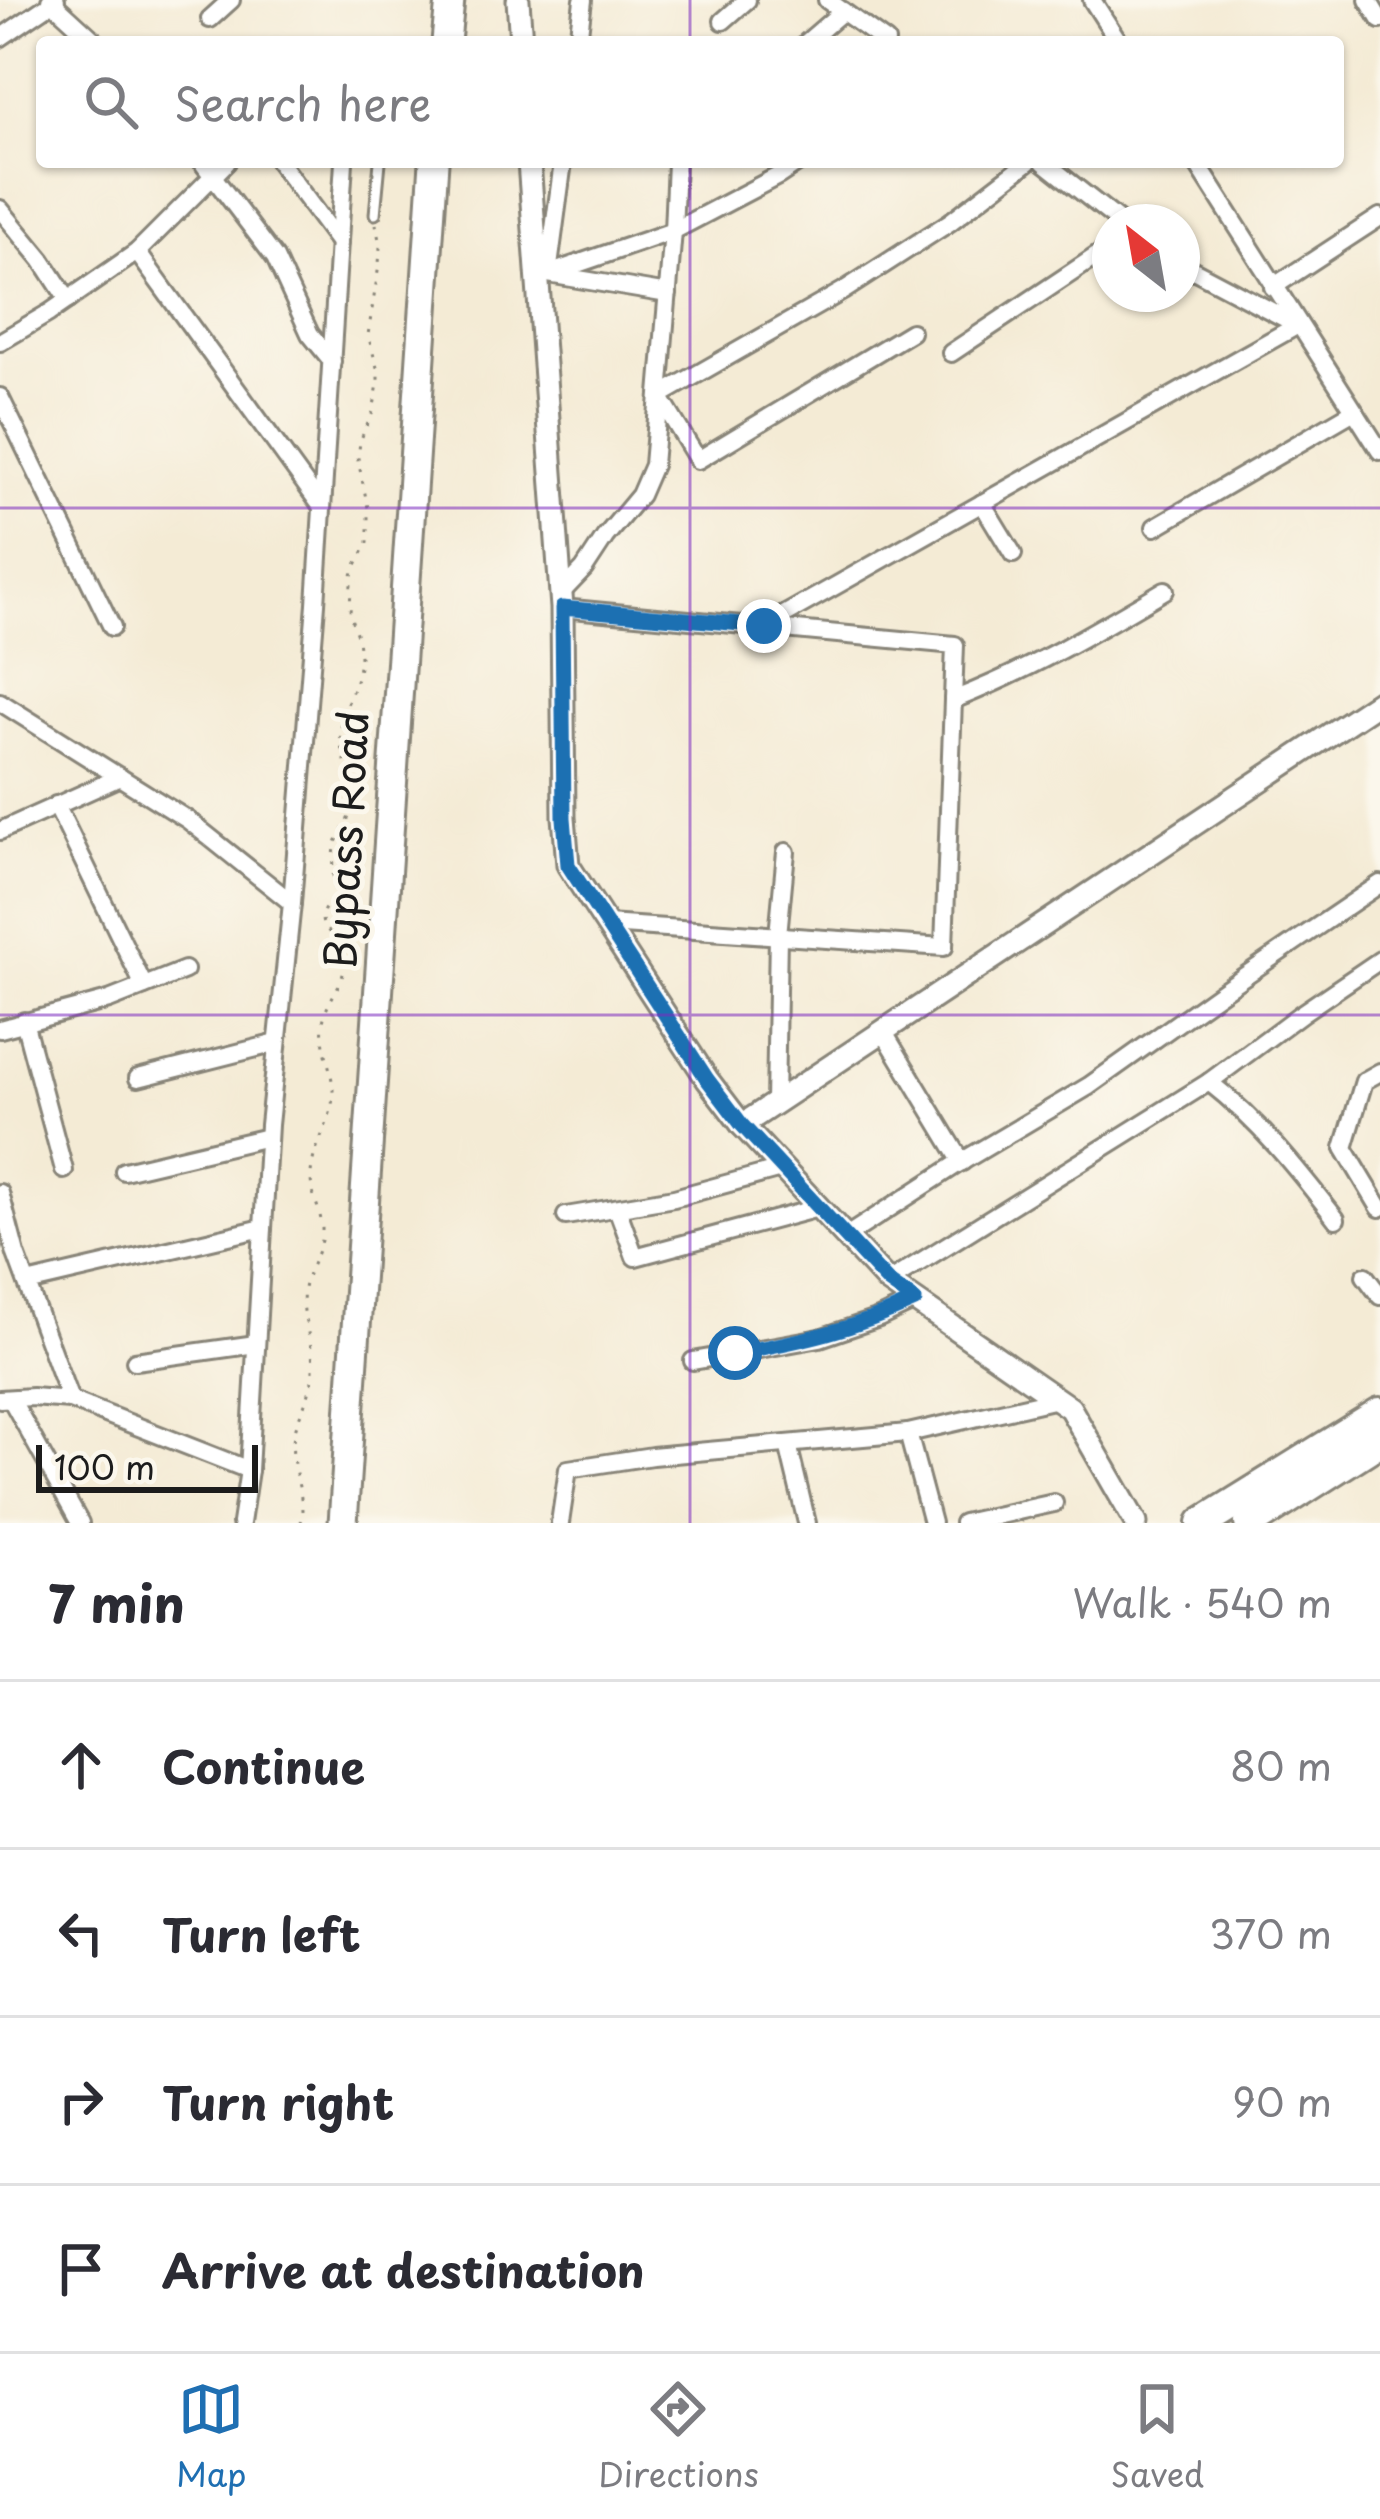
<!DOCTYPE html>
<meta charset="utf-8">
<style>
body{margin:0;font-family:"Playpen Sans",sans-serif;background:#f2f2f3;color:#2b2b33}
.compass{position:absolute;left:1092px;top:204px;width:108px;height:108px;border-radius:50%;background:#fff;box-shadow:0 3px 9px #0004;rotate:329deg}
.scale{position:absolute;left:36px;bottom:30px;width:222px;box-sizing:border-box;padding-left:12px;border:6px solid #1c1c1c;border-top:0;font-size:33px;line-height:42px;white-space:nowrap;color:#1c1c1c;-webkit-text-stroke:9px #fbf7ec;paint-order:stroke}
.stop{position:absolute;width:36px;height:36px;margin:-27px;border:9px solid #1f6fb2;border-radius:50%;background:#fff}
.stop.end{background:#1f6fb2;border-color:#fff;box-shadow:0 3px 12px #0008}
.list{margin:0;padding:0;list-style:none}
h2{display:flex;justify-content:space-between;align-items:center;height:156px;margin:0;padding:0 48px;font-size:51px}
h2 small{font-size:39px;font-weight:400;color:#7c7c81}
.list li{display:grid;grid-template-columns:78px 1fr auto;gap:36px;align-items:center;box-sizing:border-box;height:168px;padding:0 48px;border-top:3px solid #e1e1e2}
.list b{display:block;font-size:45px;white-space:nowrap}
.list em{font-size:39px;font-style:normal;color:#7c7c81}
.icon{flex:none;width:66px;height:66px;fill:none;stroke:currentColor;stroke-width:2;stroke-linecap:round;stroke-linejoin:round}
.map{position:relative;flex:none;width:1380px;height:1523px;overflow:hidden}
.search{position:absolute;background:#fff;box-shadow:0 3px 9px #0004;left:36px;right:36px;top:36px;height:132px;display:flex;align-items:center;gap:30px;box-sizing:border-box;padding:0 42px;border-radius:12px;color:#7c7c81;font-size:45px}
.sheet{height:828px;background:#fff}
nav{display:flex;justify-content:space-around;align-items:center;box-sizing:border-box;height:168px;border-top:3px solid #e1e1e2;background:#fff;font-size:33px;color:#7c7c81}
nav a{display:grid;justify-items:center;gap:6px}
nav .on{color:#1f6fb2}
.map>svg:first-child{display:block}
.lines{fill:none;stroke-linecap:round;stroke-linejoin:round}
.service-casing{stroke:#888478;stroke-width:15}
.minor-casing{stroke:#888478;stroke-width:22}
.tertiary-casing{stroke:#888478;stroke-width:27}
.primary-casing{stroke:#888478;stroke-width:33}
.trunk-casing{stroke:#888478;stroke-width:36}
.path{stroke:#888478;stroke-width:3;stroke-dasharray:3 9;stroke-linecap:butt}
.service{stroke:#fff;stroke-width:9}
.minor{stroke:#fff;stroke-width:16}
.tertiary{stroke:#fff;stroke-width:21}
.primary{stroke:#fff;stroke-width:27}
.trunk{stroke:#fff;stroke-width:30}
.route{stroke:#1f6fb2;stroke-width:15}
.grid{fill:none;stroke:#7b2cbf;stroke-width:3;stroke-opacity:0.55}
.labels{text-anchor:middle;stroke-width:10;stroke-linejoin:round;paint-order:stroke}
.street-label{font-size:42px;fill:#1c1c1c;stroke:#fbf7ec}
</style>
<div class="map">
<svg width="1380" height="1523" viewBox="0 0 1380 1523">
<rect width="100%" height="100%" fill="#fbf7ec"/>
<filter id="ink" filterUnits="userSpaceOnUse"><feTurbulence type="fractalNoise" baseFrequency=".00833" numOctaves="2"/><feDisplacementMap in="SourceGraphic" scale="24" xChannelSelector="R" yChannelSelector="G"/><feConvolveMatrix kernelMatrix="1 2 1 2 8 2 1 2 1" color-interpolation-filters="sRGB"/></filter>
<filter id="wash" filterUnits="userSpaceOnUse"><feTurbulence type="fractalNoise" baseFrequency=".004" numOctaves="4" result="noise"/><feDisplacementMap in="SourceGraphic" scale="48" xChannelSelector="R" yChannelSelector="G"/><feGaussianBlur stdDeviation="2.7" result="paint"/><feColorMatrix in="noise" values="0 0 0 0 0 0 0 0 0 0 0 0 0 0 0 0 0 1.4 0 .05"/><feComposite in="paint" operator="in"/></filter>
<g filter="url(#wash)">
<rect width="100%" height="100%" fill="#f4ebd5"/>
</g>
<g filter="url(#ink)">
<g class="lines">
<g class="service-casing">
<polyline id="service" points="375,214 380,162"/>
</g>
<g class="minor-casing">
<g id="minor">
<polyline points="50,0 96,42"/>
<polyline points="827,0 886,42"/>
<polyline points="1092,0 1119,42"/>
<polyline points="1368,0 1380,20"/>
<polyline points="210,19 231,0"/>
<polyline points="723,21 747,0"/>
<polyline points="0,38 56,0"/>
<polyline points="578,42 583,0"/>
<polyline points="807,42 843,11"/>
<polyline points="202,162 275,258 310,334 332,361"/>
<polyline points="279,162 339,243"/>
<polyline points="563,162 548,274 668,294"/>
<polyline points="1044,162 1120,222"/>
<polyline points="1196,162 1380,451"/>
<polyline points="0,209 42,260 68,300"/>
<polyline points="137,252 322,507"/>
<polyline points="1182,264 1292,322"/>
<polyline points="537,273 548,274 673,231 778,176 799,162"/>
<polyline points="1273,287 1380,217"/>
<polyline points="911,332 698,460 659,396 843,291 950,222 1028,162"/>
<polyline points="0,342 49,313 137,252 227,162"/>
<polyline points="951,353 1110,247"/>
<polyline points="0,397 112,627"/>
<polyline points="982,503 1013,554"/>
<polyline points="1155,527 1354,411"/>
<polyline points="561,593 584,569 605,537 640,495 653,465 673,231 676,162"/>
<polyline points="562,608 955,645 944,947 607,924"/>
<polyline points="766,625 1298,325"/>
<path d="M 953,700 C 1028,671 1096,631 1165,590"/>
<polyline points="0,702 188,820 292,903"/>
<polyline points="56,805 144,986"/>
<polyline points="0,831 120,777"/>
<polyline points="24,1021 64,1170"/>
<polyline points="0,1029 109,1000 185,970"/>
<polyline points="883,1031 962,1162"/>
<polyline points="1380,1072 1364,1081 1344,1148 1380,1208"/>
<polyline points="138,1078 277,1043"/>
<path d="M 1209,1082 C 1259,1121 1298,1170 1336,1219"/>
<polyline points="775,1103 778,935 786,852"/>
<polyline points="124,1171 268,1137"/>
<polyline points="0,1193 16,1254 70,1400"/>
<polyline points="617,1208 635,1257 818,1208"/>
<polyline points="566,1216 674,1198 781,1169"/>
<polyline points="845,1237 956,1165 1089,1086 1224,990 1380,884"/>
<polyline points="1365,1276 1380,1296"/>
<polyline points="888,1282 1209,1082 1302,1013 1380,960"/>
<polyline points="27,1283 263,1228"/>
<polyline points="135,1361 256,1344"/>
<polyline points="693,1361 820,1338 879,1318 915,1301"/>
<polyline points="0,1399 32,1397 70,1400 249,1470"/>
<polyline points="11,1399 80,1523"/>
<polyline points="908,1433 932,1523"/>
<polyline points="788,1444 807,1523"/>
<polyline points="241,1523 249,1470 269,1125 292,903 316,604 344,162"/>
<polyline points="560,1523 568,1469 652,1456 908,1433 1057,1399"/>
<polyline points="963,1523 1054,1503"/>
</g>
</g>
<g class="tertiary-casing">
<g id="tertiary">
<polyline points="518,0 521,42"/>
<polyline points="529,162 562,608 564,817 568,865 707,1079 742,1125 888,1282 1070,1408 1136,1523"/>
<polyline points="742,1125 1380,701"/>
</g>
</g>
<g class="primary-casing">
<g id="primary">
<polyline points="446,42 450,0"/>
<polyline points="343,1523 434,162"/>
</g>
</g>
<g class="trunk-casing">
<g id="trunk">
<polyline points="1203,1523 1380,1413"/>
<polyline points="1250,1523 1380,1440"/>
</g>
</g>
<g class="path">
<polyline points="336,901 333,874 335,844 349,817 353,798 351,781 340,743 342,718 358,675 360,656 358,639 350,615 351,583 353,570 368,543 368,508 358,460 360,441 373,412 378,384 378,371 368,335 379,265 380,246 376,224"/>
<circle cx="339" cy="918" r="17"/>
<path d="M 301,1523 C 306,1493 290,1469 293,1441 C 296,1416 312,1397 313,1371 C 314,1343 300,1317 304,1289 C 307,1267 323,1251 322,1228 C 321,1209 310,1194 311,1175 C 312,1146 332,1124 333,1095 C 334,1071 320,1048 323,1023 C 325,1006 335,995 341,980 C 347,965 344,951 342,935"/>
</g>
<use href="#service" class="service"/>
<use href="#minor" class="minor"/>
<use href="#tertiary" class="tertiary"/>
<use href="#primary" class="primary"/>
<use href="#trunk" class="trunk"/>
</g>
</g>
<g class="lines" filter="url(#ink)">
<path class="route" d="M 735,1353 C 802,1341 852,1330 915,1301 L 888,1282 L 742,1125 L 707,1079 L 568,865 L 564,818 L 562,608 L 764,626"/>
</g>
<path class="grid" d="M 690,0 L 690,42M 690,162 L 690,1523M 0,508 L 1380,508M 0,1015 L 1380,1015"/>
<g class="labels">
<g class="street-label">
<text transform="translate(347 840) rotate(-87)" y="15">Bypass Road</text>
</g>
</g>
</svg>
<svg class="compass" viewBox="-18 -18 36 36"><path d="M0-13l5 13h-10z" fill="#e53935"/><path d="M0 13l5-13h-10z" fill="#7c7c81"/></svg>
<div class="scale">100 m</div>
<div class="stop" style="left:735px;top:1353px"></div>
<div class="stop end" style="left:764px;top:626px"></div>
<div class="search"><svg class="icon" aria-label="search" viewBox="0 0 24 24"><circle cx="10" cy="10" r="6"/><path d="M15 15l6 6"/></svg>Search here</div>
</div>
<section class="sheet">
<h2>7 min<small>Walk · 540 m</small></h2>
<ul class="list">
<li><svg class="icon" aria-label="ahead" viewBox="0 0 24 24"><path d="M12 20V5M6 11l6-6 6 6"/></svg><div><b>Continue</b></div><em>80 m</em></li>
<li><svg class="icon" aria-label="left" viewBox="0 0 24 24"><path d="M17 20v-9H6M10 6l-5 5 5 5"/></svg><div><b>Turn left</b></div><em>370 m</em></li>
<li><svg class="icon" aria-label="right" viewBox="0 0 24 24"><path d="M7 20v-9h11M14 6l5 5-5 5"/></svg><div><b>Turn right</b></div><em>90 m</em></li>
<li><svg class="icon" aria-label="arrive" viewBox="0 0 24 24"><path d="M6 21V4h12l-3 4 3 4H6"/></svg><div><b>Arrive at destination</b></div></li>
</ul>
</section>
<nav>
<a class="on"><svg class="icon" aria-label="map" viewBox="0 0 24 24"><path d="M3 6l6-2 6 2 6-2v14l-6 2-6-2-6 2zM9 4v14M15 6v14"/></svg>Map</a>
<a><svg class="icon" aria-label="directions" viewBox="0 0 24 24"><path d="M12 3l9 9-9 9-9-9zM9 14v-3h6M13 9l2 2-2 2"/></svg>Directions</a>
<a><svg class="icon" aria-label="saved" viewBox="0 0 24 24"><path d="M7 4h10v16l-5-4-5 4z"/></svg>Saved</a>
</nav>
